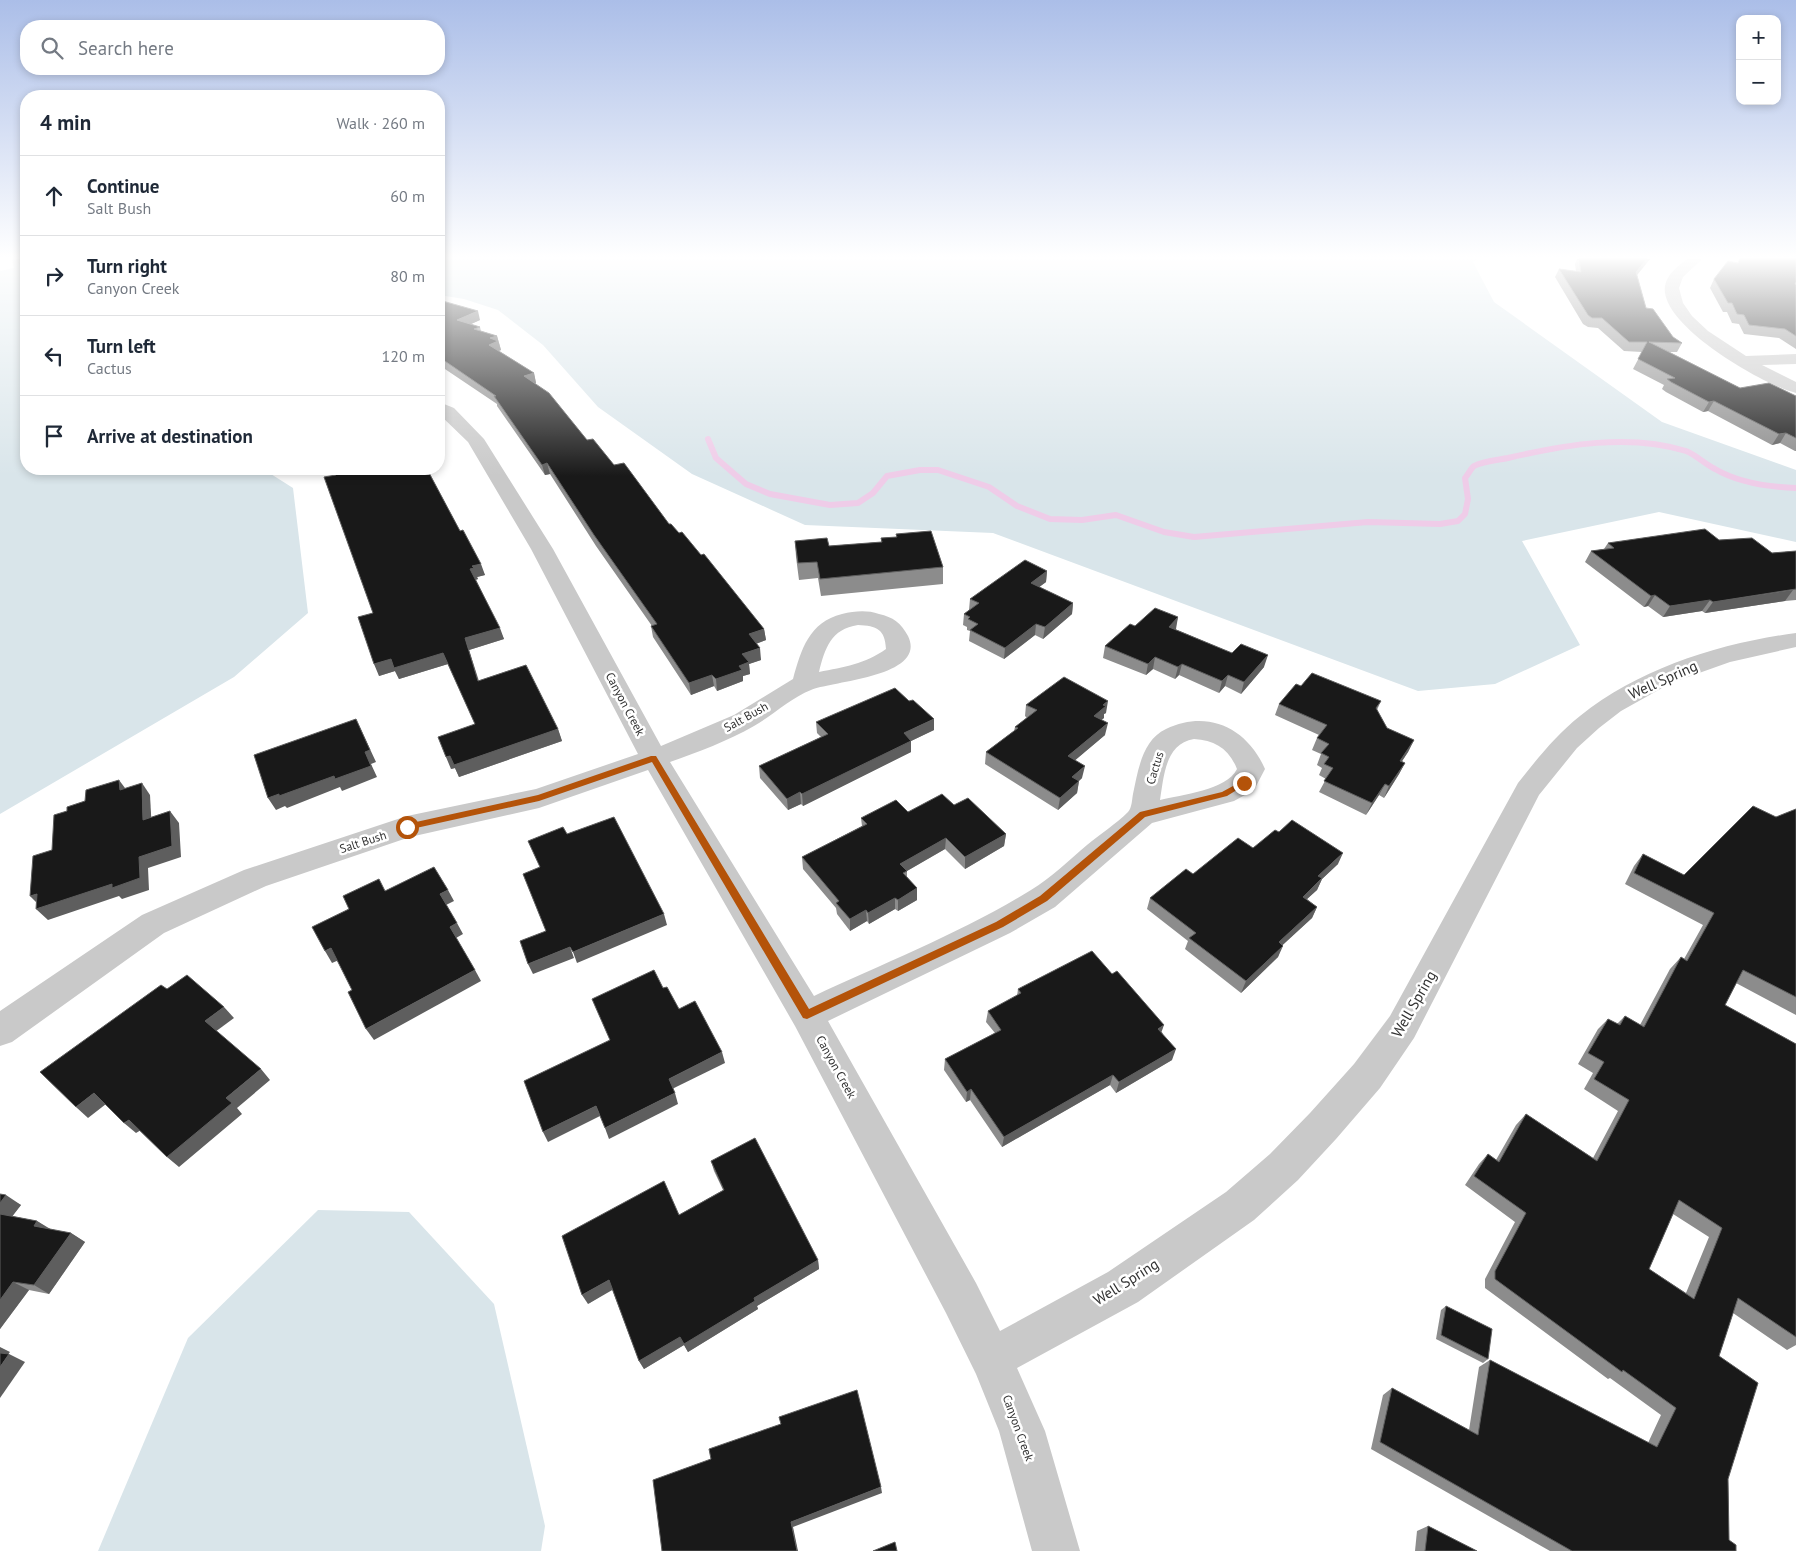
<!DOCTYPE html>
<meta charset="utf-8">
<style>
body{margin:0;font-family:"PT Sans",sans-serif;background:#f2f2f3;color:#1f2937}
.controls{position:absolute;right:15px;top:15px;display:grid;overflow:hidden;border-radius:10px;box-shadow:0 2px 8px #0003}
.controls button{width:45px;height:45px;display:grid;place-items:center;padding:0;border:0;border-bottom:1px solid #e0e1e3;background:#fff;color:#1f2937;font:25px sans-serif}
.stop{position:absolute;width:15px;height:15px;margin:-11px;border:4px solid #b45309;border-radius:50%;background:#fff}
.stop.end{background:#b45309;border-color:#fff;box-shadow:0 1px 5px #0008}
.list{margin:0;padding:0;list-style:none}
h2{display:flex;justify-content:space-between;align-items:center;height:65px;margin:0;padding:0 20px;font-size:21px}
h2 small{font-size:16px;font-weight:400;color:#747a83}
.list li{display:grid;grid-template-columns:32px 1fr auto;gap:15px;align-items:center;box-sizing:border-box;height:80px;padding:0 20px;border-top:1px solid #e0e1e3}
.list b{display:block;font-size:19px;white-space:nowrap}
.list p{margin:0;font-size:16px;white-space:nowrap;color:#747a83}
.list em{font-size:16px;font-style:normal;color:#747a83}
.icon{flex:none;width:28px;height:28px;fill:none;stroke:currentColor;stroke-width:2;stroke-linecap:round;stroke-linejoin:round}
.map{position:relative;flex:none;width:1796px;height:1551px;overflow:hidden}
.search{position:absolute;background:#fff;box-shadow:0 2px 8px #0003;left:20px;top:20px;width:425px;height:55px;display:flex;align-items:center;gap:12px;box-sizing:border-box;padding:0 18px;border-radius:20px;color:#747a83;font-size:19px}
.panel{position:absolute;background:#fff;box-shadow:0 2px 8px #0003;left:20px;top:90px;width:425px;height:385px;border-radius:20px}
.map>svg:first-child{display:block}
.green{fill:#d9e5ea}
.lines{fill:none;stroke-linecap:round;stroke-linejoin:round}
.stream{stroke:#efcce8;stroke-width:6}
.minor{fill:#c9c9c9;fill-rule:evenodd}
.wall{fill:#8c8c8c;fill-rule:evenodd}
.shaded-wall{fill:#5e5e5e}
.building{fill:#191919;stroke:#5e5e5e;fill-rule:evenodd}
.route{fill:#b45309}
.labels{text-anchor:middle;stroke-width:5;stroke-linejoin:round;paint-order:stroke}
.street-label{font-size:12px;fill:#323232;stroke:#fff}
.near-street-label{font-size:15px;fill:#323232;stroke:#fff}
</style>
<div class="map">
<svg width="1796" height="1551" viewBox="0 0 1796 1551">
<rect width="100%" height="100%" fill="#fff"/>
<g class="green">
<polygon points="12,259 26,259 26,469 263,469 293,488 308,613 234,677 0,814 0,271 14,268"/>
<polygon points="439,259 1477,259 1473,262 1494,302 1662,422 1796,470 1796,542 1659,512 1522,541 1580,645 1495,684 1418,691 993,533 805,525 692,474 598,407 543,345 498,310 464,299 439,295"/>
<polygon points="318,1210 409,1212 494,1304 545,1526 541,1551 98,1551 188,1338"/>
</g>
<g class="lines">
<path class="stream" d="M 708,439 L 716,458 L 746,484 L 770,494 L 830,505 L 858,503 L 873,493 L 887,476 L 920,470 L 938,470 L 989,487 L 1017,506 L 1050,519 L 1082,520 L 1116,515 L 1164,532 L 1194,537 L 1368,522 L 1440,524 L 1458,521 L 1465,514 L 1468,499 L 1465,478 C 1468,475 1471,468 1474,466 C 1483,461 1498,460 1508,458 C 1564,445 1629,433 1686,451 C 1696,455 1705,464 1715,469 C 1739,483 1768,487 1796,488"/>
<g class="minor">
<polygon points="16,259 26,259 26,268 21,267"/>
<path d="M 1687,259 L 1702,259 L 1683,277 L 1679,288 L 1683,303 L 1692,316 L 1708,331 L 1746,356 L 1796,354 L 1796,364 L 1762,365 L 1796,382 L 1796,393 C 1763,385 1659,325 1665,286 C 1667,274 1678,266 1687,259 Z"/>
<path d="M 439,402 L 454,408 L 484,439 L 553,549 L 661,746 L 734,715 L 793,679 C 801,650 809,622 842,614 C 855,611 867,610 879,614 C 893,617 901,623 908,636 C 928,677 831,681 811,690 C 791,698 773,715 754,726 C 728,741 698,752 670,762 L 814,996 C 885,963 965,931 1031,890 C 1051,878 1069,860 1087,845 C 1100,834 1116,824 1128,812 C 1132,808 1132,799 1133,794 C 1138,771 1142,740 1166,729 C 1208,709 1247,728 1265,769 L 1254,790 L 1234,801 L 1152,823 L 1055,907 L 1010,933 L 828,1021 L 976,1283 L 1000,1331 L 1108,1272 L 1226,1192 L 1270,1154 L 1310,1113 L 1354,1064 L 1390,1016 L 1518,783 C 1537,759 1556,735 1580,716 C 1640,668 1721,643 1796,633 L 1796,647 L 1730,662 L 1671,683 L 1621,711 L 1599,728 L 1577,748 L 1539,795 L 1414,1038 L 1380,1088 L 1336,1139 L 1298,1180 L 1254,1220 L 1138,1302 L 1017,1368 L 1045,1431 L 1080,1551 L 1032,1551 L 999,1431 L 976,1374 L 946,1313 L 795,1026 L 648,770 L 539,808 L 410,837 L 266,886 L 164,933 L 12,1042 L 0,1046 L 0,1011 L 142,915 L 244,870 L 407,816 L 536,789 L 638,754 L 531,549 L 468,442 L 439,414 ZM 858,625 C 877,626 885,629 886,649 C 865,664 844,667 819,672 C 825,648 831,629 858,625 ZM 1194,739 C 1215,740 1229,749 1237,769 C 1227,790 1181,795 1160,800 C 1164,776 1165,744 1194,739 Z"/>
</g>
</g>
<g class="wall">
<polygon points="1577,259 1650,259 1637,275 1646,308 1673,337 1682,343 1677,352 1669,352 1740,388 1796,396 1796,451 1795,451 1780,443 1772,445 1708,411 1703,412 1666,392 1662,389 1664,385 1633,369 1642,352 1624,351 1598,328 1588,327 1583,324 1555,277 1559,269 1576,271 1575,264"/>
<polygon points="1714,279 1795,284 1796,285 1796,349 1779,338 1744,334 1739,324 1732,323 1727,312 1723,312 1710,288"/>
<polygon points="439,300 480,320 471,324 480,327 481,331 497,336 501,350 499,351 534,373 536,383 535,383 587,440 614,465 669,524 701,555 764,629 766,640 756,644 761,660 749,664 750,674 743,676 743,681 717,691 714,686 691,695 653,637 651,626 652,626 596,546 550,474 545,475 497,406 497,404 439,365"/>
<polygon points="331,469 427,469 460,531 485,575 477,577 478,579 476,580 504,639 469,650 479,681 558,729 562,741 459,777 455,768 451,769 475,724 448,664 399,679 395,671 379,676 373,613 335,475"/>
<polygon points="896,534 943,567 943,584 821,596 818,578 799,580 796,557 795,541 829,546 881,542 881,538 896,537"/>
<polygon points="1719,540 1772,553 1796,551 1796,600 1785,601 1705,613 1702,611 1663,617 1648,606 1644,607 1585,562 1591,551 1604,549 1608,543"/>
<polygon points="1047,571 1046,582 1039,587 1073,603 1072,614 1043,639 1035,635 1004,659 969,641 970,631 967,630 967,627 963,625 964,614 969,610 970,599"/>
<polygon points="1178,617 1175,629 1264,667 1241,694 1225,686 1219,693 1179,675 1175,679 1153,669 1146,675 1103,658 1105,646 1135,626"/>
<polygon points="1301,686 1381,701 1377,710 1387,728 1414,740 1408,752 1402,761 1405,763 1399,774 1384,798 1379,795 1366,815 1319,792 1326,779 1319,775 1322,768 1317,765 1321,754 1312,750 1317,738 1319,735 1275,715 1279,704"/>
<polygon points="1026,705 1106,713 1104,714 1104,718 1101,720 1105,735 1075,760 1082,778 1079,781 1077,793 1058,810 985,764 986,752 1014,731 1015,727 1027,718 1025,716"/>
<polygon points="816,722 934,730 911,741 911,752 803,806 801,804 788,810 760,778 759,766 821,737 817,733"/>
<polygon points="954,805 1006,834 1004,846 965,869 945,849 907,871 907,877 917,888 917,900 898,911 895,909 869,924 867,921 850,931 837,914 836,908 803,869 802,857 862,826 861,818"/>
<path d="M 1796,809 L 1796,1015 L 1736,983 L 1725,1005 L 1796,1044 L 1796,1345 L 1787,1350 L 1733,1313 L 1719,1356 L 1728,1479 L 1729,1540 L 1736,1551 L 1550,1551 L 1371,1449 L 1383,1395 L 1392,1388 L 1469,1430 L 1479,1367 L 1490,1360 L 1648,1443 L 1661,1415 L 1610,1378 L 1608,1379 L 1485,1288 L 1485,1279 L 1515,1222 L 1465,1185 L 1479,1164 L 1488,1154 L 1496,1160 L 1516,1125 L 1526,1114 L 1593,1158 L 1618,1111 L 1584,1089 L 1593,1073 L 1578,1064 L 1598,1029 L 1608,1019 L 1617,1024 L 1625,1016 L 1640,1025 L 1670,969 L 1681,957 L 1684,959 L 1703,925 L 1625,884 L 1634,866 L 1643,854 L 1684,875 L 1776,817 ZM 1673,1214 L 1709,1237 L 1686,1293 L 1649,1269 Z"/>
<polygon points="1279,832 1338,864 1322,879 1317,890 1307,899 1317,907 1312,918 1282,945 1278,957 1241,993 1185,949 1188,941 1147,909 1150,898 1193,874 1253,848"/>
<polygon points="1018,989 1162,1032 1172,1060 1116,1093 1110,1085 1002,1147 970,1100 966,1102 944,1070 945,1059 995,1033 986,1022 988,1011 1017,996"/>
<polygon points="711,1161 818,1260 819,1269 757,1306 758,1309 688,1352 684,1345 644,1369 639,1361 612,1289 588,1304 679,1215 723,1190 714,1171"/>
<polygon points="0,1194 21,1205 12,1216 37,1221 49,1229 71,1233 85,1242 49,1294 29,1290 0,1329"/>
<polygon points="1446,1306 1488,1359 1483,1363 1436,1339 1441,1310"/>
<polygon points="1428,1526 1477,1551 1415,1551 1417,1531"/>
</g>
<g class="shaded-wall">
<polygon points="1647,259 1650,259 1632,281 1636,272"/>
<polygon points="478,311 480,320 460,329 457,320"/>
<polygon points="497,336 501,350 491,354 489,345 490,338"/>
<polygon points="534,373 536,383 527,386 524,376"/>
<polygon points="1714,401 1708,411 1703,412 1709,402"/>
<polygon points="1786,433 1780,443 1772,445 1779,434"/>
<polygon points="547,463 550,474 545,475 542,465"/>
<polygon points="481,564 485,575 477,577 478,579 474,580 470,569 472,566"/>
<polygon points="1047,571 1046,582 1030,594 1031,583"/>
<polygon points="1793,590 1785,601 1705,613 1713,602"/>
<polygon points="1655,595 1648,606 1644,607 1651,596"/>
<polygon points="1710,600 1702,611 1663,617 1670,606"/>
<polygon points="1073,603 1072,614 1043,639 1045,627"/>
<polygon points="1178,617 1176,629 1166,638 1169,627"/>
<polygon points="1036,624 1035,635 1004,659 1005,648"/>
<polygon points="500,628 504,639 469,650 483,692 465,638"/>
<polygon points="764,629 766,640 750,646 749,634"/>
<polygon points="760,648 761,660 749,664 750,674 743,676 743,681 717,691 716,679 739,666 742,654"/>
<polygon points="443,653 448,664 399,679 395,671 379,676 374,664 391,659"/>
<polygon points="1268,655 1264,667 1241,694 1244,682"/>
<polygon points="1155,657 1153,669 1146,675 1148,664"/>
<polygon points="1182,664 1179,675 1175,679 1178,667"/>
<polygon points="712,675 714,686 691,695 689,683"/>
<polygon points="1228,675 1225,686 1219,693 1222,681"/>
<polygon points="1108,701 1106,713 1104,714 1104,718 1092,727 1094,716 1103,705"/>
<polygon points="356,719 376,762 371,764 377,777 342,791 340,787 287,808 285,806 276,810 268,798 365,752"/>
<polygon points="934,719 934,730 911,741 911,752 803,806 802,794 904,733"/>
<polygon points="1108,723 1105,735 1066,768 1068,756"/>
<polygon points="558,729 562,741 459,777 455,768 451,769 446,757"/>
<polygon points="1414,740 1408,752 1395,772 1400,761"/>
<polygon points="1405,763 1399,774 1384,798 1389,786"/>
<polygon points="1085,766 1082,778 1070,789 1072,777"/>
<polygon points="119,780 128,792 120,790"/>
<polygon points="1079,781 1077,793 1058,810 1060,798"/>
<polygon points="142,783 150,795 152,832 143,820"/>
<polygon points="1385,784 1379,795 1366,815 1372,803"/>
<polygon points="800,792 801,804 788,810 787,799"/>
<polygon points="170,811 179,823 181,857 148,868 149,890 122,899 119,896 48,920 36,909 41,907 30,896 37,894 112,884 139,857"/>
<polygon points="1006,834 1004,846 965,869 965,857"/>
<polygon points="946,838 945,849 900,875 900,864"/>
<polygon points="1343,853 1338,864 1322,879 1317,890 1297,908 1303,897 1318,876"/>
<polygon points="917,888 917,900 898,911 898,900"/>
<polygon points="448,890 454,901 446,905 440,894"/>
<polygon points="895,898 895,909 869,924 868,913"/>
<polygon points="1317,907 1312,918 1273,954 1279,942"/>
<polygon points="866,910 867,921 850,931 850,919"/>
<polygon points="664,914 667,925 577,963 573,952"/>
<polygon points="457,923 463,934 456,938 450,927"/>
<polygon points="1283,946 1278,957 1241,993 1246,981"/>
<polygon points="570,947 574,958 533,974 528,964"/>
<polygon points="331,948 339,960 332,963 325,951"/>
<polygon points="475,970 481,981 374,1040 366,1029"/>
<polygon points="224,1007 234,1018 215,1032 205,1021"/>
<polygon points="1164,1025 1160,1036 1158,1029"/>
<polygon points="1176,1049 1172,1060 1116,1093 1119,1082"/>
<polygon points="722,1052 725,1063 672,1089 669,1079"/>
<polygon points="261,1069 270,1080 237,1108 242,1114 179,1167 167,1157 226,1098"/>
<polygon points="1113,1075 1110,1085 1002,1147 1004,1137"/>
<polygon points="971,1089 970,1100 966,1102 967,1092"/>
<polygon points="94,1093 106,1104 88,1118 76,1107"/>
<polygon points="675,1093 678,1104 609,1139 605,1128"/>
<polygon points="596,1106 600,1116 548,1142 543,1132"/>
<polygon points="129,1120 141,1130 136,1133 124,1123"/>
<polygon points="6,1195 21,1205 8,1222 0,1217 0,1203"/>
<polygon points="37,1221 52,1230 34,1226"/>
<polygon points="71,1233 85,1242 49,1294 34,1285"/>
<polygon points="818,1260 819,1269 757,1306 758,1309 688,1352 684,1345 644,1369 639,1361 680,1337 754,1298"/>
<polygon points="609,1280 614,1289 588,1304 582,1295"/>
<polygon points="13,1282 29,1290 0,1329 0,1300"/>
<polygon points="0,1347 10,1352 5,1358 0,1356"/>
<polygon points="9,1354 25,1362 0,1398 0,1367"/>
<polygon points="881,1487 882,1493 793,1527 798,1551 797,1551 791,1522"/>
</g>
<g class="building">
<polygon points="1579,259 1647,259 1636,272 1646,308 1653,309 1673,337 1682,343 1649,342 1740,388 1769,383 1796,396 1796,438 1786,433 1779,434 1714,401 1709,402 1671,382 1667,379 1675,378 1638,359 1647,342 1629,342 1602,318 1592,318 1588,315 1559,269 1581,272"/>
<polygon points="1740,259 1796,259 1796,282 1795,284 1796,285 1796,336 1785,329 1749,325 1744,315 1737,314 1732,303 1728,303 1714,279 1728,261 1738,263"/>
<polygon points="439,300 478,311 457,320 480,327 474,329 497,336 490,338 498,341 489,345 534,373 524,376 549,393 587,440 593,439 614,465 624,463 669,524 671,524 679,533 682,532 701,555 704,554 764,629 749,634 760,648 742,654 749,662 739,666 742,670 716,679 712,675 689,683 651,626 657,624 594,535 547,463 542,465 494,396 496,396 439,357"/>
<polygon points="333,469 427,469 460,531 463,530 481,564 472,566 474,568 470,569 500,628 465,638 478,681 526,665 558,729 454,765 450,756 446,757 438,737 475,724 443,653 394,668 391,659 374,664 358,617 373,613 324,477 336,475"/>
<polygon points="1705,529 1719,540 1752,538 1772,553 1796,551 1796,589 1713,602 1710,600 1670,606 1655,595 1651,596 1591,551 1614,548 1608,543"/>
<polygon points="931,531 943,567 820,579 817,562 798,563 795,541 827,538 829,546 882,542 881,538 897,537 896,534"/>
<polygon points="1025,560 1047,571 1031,583 1073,603 1045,627 1036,624 1005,648 970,630 978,624 968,619 970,617 964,614 979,603 970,599"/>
<polygon points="1155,608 1178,617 1169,627 1232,653 1241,644 1268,655 1244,682 1228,675 1222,681 1182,664 1178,667 1155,657 1148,664 1105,646 1130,624 1135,626"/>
<polygon points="1312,673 1381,701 1376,708 1387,728 1414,740 1400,761 1405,763 1389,786 1385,784 1372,803 1324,781 1333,768 1324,764 1329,757 1321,753 1329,744 1317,738 1327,725 1279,704 1296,684 1301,686"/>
<polygon points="1064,677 1108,701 1103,705 1106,706 1094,716 1108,723 1068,756 1085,766 1072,777 1079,781 1060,798 986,752 1018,728 1015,727 1037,710 1026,705"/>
<polygon points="895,688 909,701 913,700 934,719 904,733 911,741 802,794 800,792 787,799 759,766 828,734 816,722"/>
<polygon points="356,719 370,750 365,752 371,766 335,779 334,776 279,796 279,794 268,798 254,755"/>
<polygon points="119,780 120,790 142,783 143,820 170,811 172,846 139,857 140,878 112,888 112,884 36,909 37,894 30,896 33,856 52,850 54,815 67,811 67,807 85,801 86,790"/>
<polygon points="942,794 954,805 968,798 1006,834 965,857 946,838 900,864 907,871 903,873 917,888 898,900 895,898 868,913 866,910 850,919 836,903 839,901 802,857 867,824 861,818 896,800 908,812"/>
<path d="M 1753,806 L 1776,817 L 1796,809 L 1796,997 L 1743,970 L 1725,1005 L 1796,1044 L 1796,1337 L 1738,1298 L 1719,1356 L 1758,1383 L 1728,1479 L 1729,1540 L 1736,1545 L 1736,1551 L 1572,1551 L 1380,1442 L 1392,1388 L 1478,1435 L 1490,1360 L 1657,1447 L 1676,1408 L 1623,1370 L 1622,1372 L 1495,1279 L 1495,1271 L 1526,1213 L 1474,1176 L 1488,1154 L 1499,1162 L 1526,1114 L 1597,1161 L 1629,1100 L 1594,1079 L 1604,1062 L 1588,1053 L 1608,1019 L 1620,1025 L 1625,1016 L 1644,1027 L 1681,957 L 1687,961 L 1714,913 L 1634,873 L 1643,854 L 1684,875 ZM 1679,1200 L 1722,1228 L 1694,1299 L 1649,1269 Z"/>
<polygon points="614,817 664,914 573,952 570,947 528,964 520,941 546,931 523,874 540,867 528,841 563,827 567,834"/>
<polygon points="1292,820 1343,853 1318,876 1322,878 1303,897 1317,907 1279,942 1283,946 1246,981 1189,938 1196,933 1150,898 1186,869 1193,874 1238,838 1253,848 1275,830 1279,832"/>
<polygon points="434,867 448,890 440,894 457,923 450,927 475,970 366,1029 348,992 352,990 331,948 325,951 312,927 349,909 343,896 379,879 385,891"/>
<polygon points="1092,951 1112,974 1117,971 1164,1025 1158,1029 1176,1049 1119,1082 1113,1075 1004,1137 971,1089 967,1092 945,1059 1001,1030 988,1011 1021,993 1018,989"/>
<polygon points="654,970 663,988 667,987 679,1009 695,1001 722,1052 669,1079 675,1093 605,1128 596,1106 543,1132 524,1081 610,1040 592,999"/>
<polygon points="187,975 224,1007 205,1021 261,1069 226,1098 232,1103 167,1157 129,1120 124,1123 94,1093 76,1107 40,1072 161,985 167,989"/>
<polygon points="755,1138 818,1260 754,1298 755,1301 684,1344 680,1337 639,1361 609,1280 582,1295 562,1236 664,1181 679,1215 724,1190 711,1161"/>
<polygon points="0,1194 6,1195 0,1203"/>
<polygon points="0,1214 37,1221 34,1226 71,1233 34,1285 13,1282 0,1300"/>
<polygon points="1446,1306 1492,1329 1488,1359 1441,1335"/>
<polygon points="0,1353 9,1354 0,1367"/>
<polygon points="857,1390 881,1487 791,1522 797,1551 662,1551 653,1480 711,1459 709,1449 781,1424 779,1417"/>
<polygon points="1428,1526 1477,1551 1425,1551"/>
<polygon points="895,1542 897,1551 873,1551"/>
</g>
<linearGradient id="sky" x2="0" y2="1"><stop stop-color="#abbee8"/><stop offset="0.54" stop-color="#fff"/><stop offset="1" stop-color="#fff" stop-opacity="0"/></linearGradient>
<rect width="1796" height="476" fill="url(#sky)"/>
<polygon class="route" points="651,756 656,756 809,1009 996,922 1040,896 1140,812 1222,792 1244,780 1248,783 1227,796 1145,817 1047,901 1003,927 807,1019 803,1018 652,762 539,801 407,830 402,827 407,824 538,795"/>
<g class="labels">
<g class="street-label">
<text transform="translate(625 704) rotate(62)" y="4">Canyon Creek</text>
<text transform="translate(746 717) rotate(-29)" y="4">Salt Bush</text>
<text transform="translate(1155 768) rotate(-73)" y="4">Cactus</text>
<text transform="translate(363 842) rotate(-18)" y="4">Salt Bush</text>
<text transform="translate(836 1067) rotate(61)" y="4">Canyon Creek</text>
<text transform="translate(1018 1428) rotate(70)" y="4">Canyon Creek</text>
</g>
<g class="near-street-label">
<text transform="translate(1663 680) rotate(-24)" y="5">Well Spring</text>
<text transform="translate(1414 1004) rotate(-60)" y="5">Well Spring</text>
<text transform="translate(1126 1282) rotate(-32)" y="5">Well Spring</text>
</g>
</g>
</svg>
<div class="controls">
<button>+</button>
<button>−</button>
</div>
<div class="stop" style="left:407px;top:827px"></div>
<div class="stop end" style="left:1244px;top:783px"></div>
<div class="search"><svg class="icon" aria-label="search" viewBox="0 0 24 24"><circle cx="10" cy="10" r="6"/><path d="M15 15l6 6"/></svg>Search here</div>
<section class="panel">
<h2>4 min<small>Walk · 260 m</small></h2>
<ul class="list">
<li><svg class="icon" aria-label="ahead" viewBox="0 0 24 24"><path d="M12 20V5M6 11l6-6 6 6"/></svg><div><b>Continue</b><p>Salt Bush</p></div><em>60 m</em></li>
<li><svg class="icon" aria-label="right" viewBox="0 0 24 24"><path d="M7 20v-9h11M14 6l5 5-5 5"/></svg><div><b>Turn right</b><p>Canyon Creek</p></div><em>80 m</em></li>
<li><svg class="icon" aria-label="left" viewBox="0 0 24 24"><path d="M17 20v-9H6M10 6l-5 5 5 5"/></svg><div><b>Turn left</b><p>Cactus</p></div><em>120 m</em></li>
<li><svg class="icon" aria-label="arrive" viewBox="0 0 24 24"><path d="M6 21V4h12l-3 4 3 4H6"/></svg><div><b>Arrive at destination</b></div></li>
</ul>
</section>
</div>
